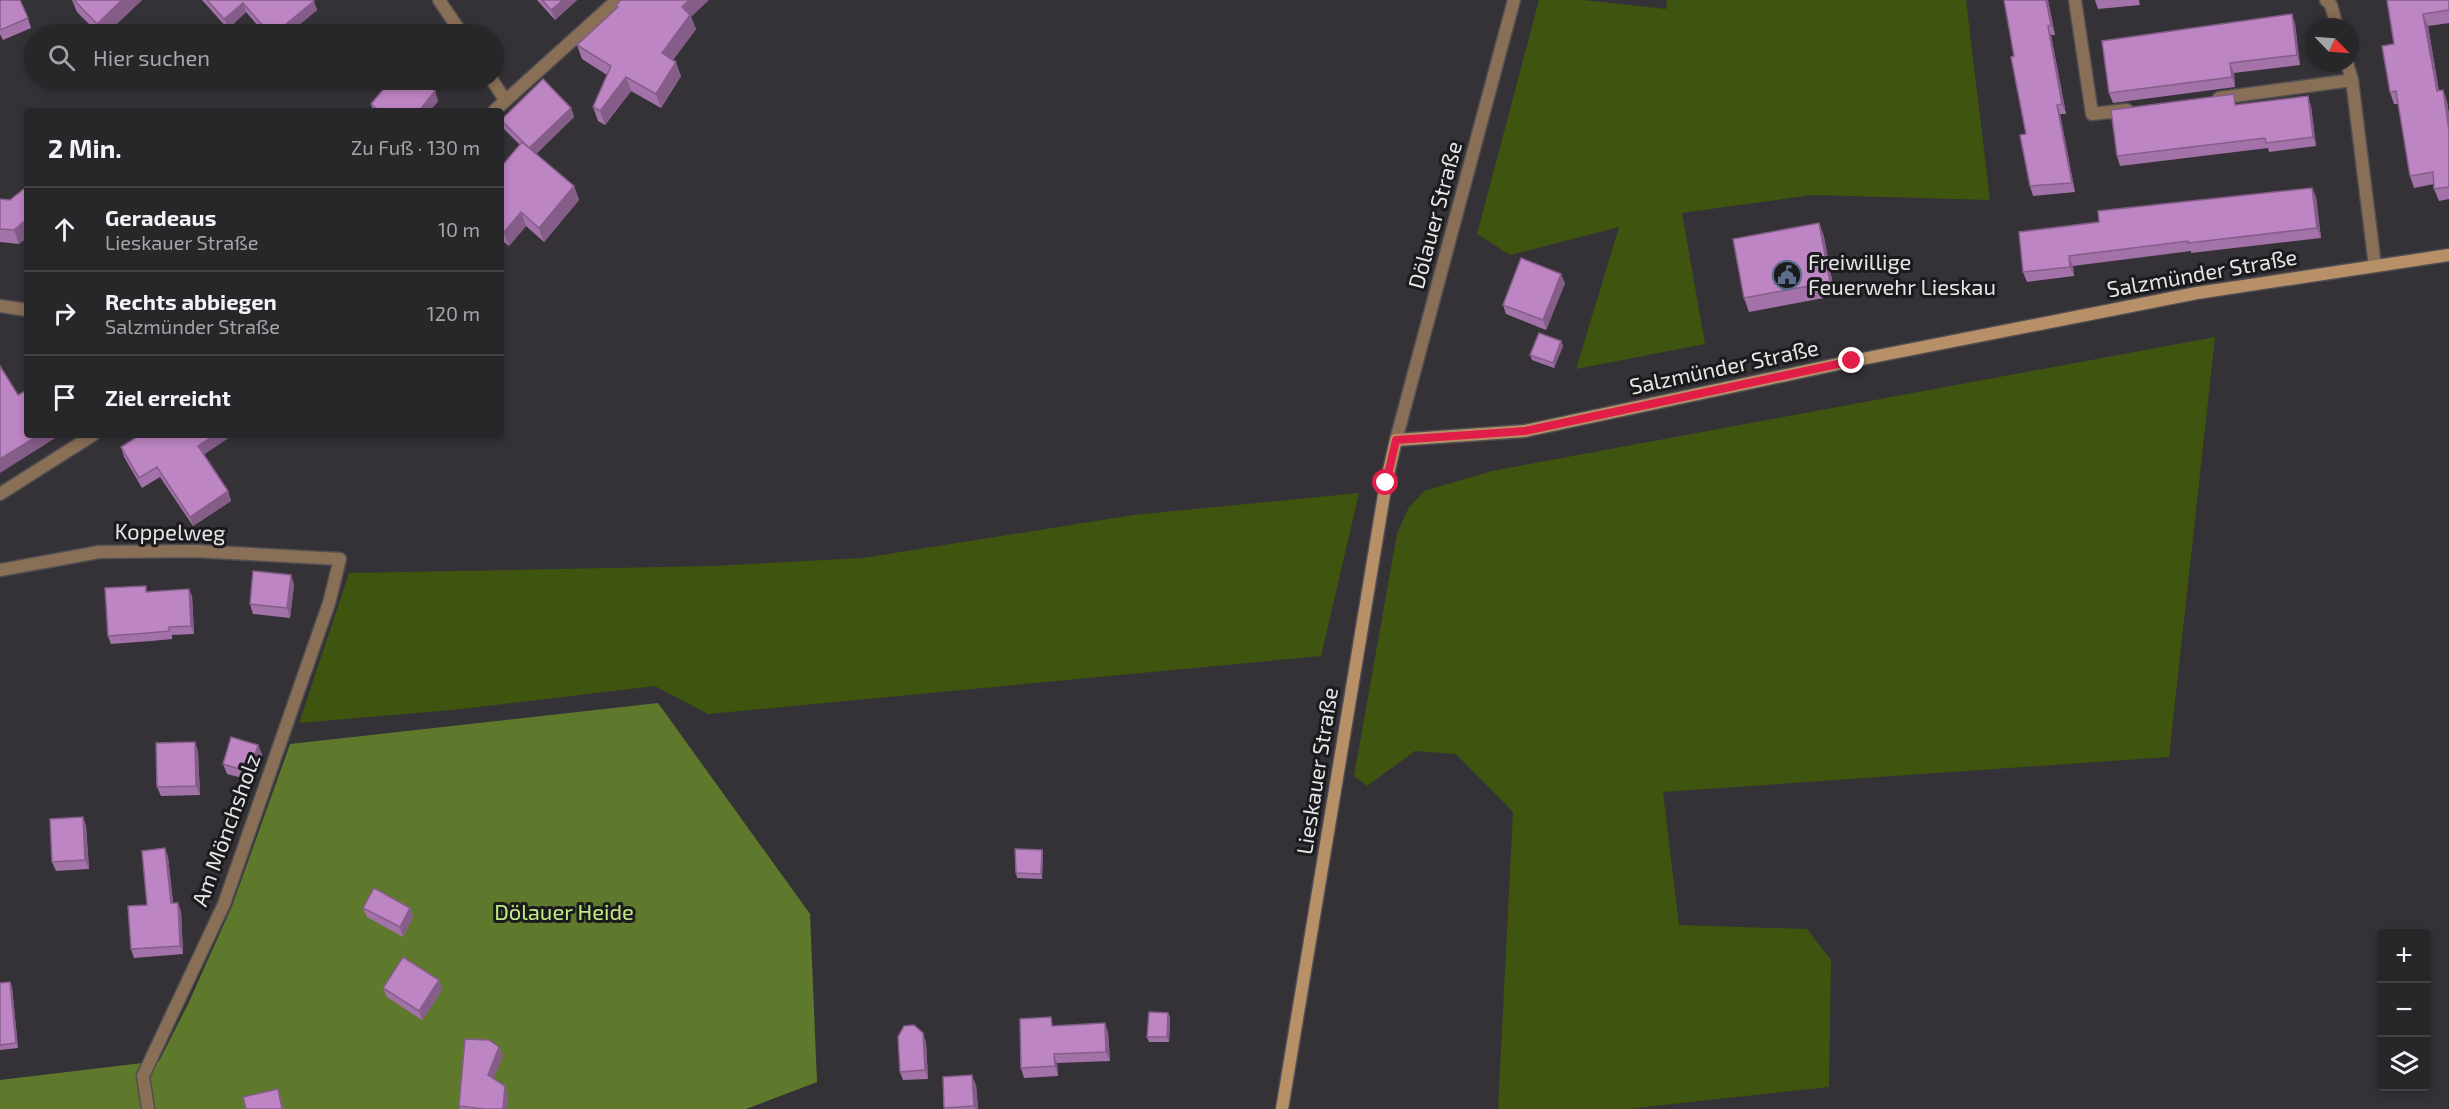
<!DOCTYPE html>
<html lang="de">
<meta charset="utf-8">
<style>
body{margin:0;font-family:"Exo 2",sans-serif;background:#2f2e31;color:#f1f3f6}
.controls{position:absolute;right:18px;bottom:18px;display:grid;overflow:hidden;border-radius:6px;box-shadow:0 3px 9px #0003}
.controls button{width:54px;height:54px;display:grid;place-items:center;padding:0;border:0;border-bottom:2px solid #434346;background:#272629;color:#f1f3f6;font:30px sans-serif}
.compass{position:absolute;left:2305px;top:18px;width:54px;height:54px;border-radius:50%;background:#272629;box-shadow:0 3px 9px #0003;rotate:115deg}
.stop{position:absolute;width:18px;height:18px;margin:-14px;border:4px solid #e11d48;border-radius:50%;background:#fff}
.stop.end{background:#e11d48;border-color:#fff;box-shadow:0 2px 6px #0008}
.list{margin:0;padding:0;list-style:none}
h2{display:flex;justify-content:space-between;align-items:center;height:78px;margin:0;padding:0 24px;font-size:26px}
h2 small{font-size:20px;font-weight:400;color:#a4a5a8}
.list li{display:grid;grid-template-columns:39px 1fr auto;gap:18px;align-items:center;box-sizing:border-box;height:84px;padding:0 24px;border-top:2px solid #434346}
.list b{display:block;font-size:22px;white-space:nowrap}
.list p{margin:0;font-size:20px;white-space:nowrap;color:#a4a5a8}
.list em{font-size:20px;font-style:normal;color:#a4a5a8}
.icon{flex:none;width:33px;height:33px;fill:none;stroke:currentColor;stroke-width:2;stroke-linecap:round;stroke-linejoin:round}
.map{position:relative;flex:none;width:2449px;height:1109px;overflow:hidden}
.search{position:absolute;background:#272629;box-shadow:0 3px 9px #0003;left:24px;top:24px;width:480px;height:66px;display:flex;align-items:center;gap:15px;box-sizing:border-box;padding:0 21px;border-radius:33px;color:#a4a5a8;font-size:22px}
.panel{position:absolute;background:#272629;box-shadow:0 3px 9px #0003;left:24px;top:108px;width:480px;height:330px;border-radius:6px}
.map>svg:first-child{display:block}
.green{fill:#3e540f}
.forest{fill:#5e792b}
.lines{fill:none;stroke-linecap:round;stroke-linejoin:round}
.street-casing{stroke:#504e53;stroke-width:15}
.secondary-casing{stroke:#504e53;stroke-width:15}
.street{stroke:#896f55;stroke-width:12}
.secondary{stroke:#b89067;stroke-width:12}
.wall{fill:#a372a9}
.shaded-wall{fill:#855d89}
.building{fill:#be85c4;stroke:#855d89;stroke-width:1.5}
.route{stroke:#e11d48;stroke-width:8}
.labels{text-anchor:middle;stroke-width:6;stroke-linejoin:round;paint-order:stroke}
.street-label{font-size:22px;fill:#e5e4e7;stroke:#1b1a1d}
.poi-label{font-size:22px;fill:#e5e4e7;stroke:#1b1a1d;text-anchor:start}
.park-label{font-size:22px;fill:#c3eb82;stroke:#1b1a1d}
</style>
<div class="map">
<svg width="2449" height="1109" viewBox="0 0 2449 1109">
<rect width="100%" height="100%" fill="#343237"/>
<g class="green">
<polygon points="1539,0 1583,0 1666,9 1667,0 1966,0 1990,200 1812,195 1682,213 1705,344 1576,369 1619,227 1510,255 1477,234"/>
<polygon points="2215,337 2169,757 1663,792 1679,925 1807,929 1831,960 1829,1087 1627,1109 1498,1109 1513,812 1456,754 1415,751 1367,786 1354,776 1397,534 1408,509 1424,491 1492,471"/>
<polygon points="1359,493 1321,656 708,714 655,686 452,710 299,723 349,573 712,566 863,558 1133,515"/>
</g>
<polygon class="forest" points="658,703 810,914 817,1082 746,1109 0,1109 0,1080 159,1061 188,1004 232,906 290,744"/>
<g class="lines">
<g class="street-casing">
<g id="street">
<polyline points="439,0 462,34"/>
<polyline points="2075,0 2092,114 2127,110"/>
<polyline points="2326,0 2331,5 2337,27"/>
<polyline points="2347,63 2352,80 2375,266"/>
<polyline points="492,80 505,100"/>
<polyline points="2219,98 2352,80"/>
<polyline points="494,111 617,0"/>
<polyline points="0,306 27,310"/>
<polyline points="1396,440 1514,0"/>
<polyline points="0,494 93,435"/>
<polyline points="0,570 99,552 195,551 340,559 329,603 224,904 143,1076 148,1109"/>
</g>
</g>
<g class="secondary-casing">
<polyline id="secondary" points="1282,1109 1386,483 1396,440 1525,431 1852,361 2197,293 2449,255"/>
</g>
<use href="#street" class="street"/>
<use href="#secondary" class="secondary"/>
</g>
<g class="wall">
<polygon points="0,0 28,18 31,28 3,40 0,34"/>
<polygon points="72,0 142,0 106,34 99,34 77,12"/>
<polygon points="202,0 313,0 317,10 288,34 265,34 246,12 228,29"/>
<polygon points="537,0 577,0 555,20"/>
<polygon points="2048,0 2055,35 2051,35 2066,114 2060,114 2075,192 2033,196 2030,186 2026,134 2014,56"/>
<polygon points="2095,0 2139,0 2140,5 2098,9"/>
<polygon points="2387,0 2449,0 2449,23 2428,26 2439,91 2443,90 2447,102 2449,115 2449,199 2439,201 2434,189 2434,184 2414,188 2410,176 2398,104 2394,104 2390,92 2394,44"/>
<polygon points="616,5 691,17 696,29 673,60 681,76 661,108 631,91 605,125 598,121 593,107 607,75 582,59 577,45 617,9"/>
<polygon points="2292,14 2295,24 2300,65 2234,73 2235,87 2113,103 2109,93"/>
<polygon points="435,91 438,101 430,111 373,111 371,104"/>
<polygon points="2238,105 2311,106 2316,146 2269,152 2268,148 2120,166 2117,156"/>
<polygon points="571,108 574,117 536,154 574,186 579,200 544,242 526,226 509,246 501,240 501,167 520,145 504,129 501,120"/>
<polygon points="2312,188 2316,197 2321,238 2191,253 2191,251 2073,266 2074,276 2027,282 2023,272 2099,222"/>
<polygon points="0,199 10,200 19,244 0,242"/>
<polygon points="1819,223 1824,237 1835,296 1749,312 1744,298"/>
<polygon points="1565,283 1546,330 1506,314 1503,305"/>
<polygon points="1561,341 1563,346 1554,368 1532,360 1530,355"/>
<polygon points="121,447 204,454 228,491 231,501 193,526 160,477 142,488 124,457"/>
<polygon points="291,575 294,585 290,618 253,614 250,604"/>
<polygon points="148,592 192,596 194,634 172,635 172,639 151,641 111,644 108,636"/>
<polygon points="195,742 198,752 200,795 161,796 157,787"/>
<polygon points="262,754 254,781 227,774 223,764"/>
<polygon points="83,817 86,826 89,869 56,871 52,862"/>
<polygon points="165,848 168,857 173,903 181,911 183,954 134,958 131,949"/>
<polygon points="1042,850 1043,854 1042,879 1017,878 1016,873"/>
<polygon points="363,908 410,908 413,917 403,937 367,917"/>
<polygon points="439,980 442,990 422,1020 387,997 383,988"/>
<polygon points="10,982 12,987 18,1048 0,1050 0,983"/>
<polygon points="1168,1013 1170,1017 1169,1042 1149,1042 1147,1037"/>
<polygon points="1054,1026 1108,1032 1110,1061 1057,1063 1058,1076 1024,1078 1021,1068"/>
<polygon points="926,1042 928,1079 903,1080 900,1072"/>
<polygon points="499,1047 503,1056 493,1079 505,1086 508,1096 507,1109 460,1109 459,1106"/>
<polygon points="976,1085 978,1109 945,1109 944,1108"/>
</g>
<g class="shaded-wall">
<polygon points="122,0 142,0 106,34 101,34 97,24"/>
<polygon points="563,0 577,0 555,20 551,10"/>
<polygon points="689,0 709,0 691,17 696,29 667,68 662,53 682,7"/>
<polygon points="2046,0 2048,0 2055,35 2051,25"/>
<polygon points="314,1 317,10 288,34 274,34"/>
<polygon points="243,3 246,12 228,29 224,19"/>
<polygon points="2292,14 2295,24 2300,65 2297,55"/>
<polygon points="2423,14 2428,26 2441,103 2437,91"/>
<polygon points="2048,26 2051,35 2066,114 2062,104"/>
<polygon points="676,62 681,76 661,108 656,94"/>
<polygon points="2230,63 2234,73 2235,87 2232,77"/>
<polygon points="626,77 631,91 605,125 600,111"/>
<polygon points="2443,90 2447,102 2449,115 2449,130"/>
<polygon points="435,91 438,101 430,111 419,111"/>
<polygon points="2308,96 2311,106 2316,146 2313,137"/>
<polygon points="2057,105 2060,114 2075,192 2072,183"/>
<polygon points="571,108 574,117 532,158 529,149"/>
<polygon points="574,186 579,200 544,242 539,228"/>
<polygon points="2312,188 2316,197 2321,238 2317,228"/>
<polygon points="521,212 526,226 509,246 504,232"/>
<polygon points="27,219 27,238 19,244 14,230"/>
<polygon points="1819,223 1824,237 1835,296 1830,282"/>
<polygon points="2069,256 2073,266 2074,276 2070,267"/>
<polygon points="1561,274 1565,283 1546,330 1543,320"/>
<polygon points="1561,341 1563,346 1554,368 1553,363"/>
<polygon points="39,435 60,435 0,473 0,459"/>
<polygon points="215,435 233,435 202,456 198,446"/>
<polygon points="228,491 231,501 193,526 190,517"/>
<polygon points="291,575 294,585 290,618 287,608"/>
<polygon points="189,589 192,596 194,634 191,626"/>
<polygon points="195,742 198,752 200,795 196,786"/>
<polygon points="258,745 262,754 254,781 250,772"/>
<polygon points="83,817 86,826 89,869 85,860"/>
<polygon points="165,848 168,857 174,911 171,903"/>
<polygon points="1042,850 1043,854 1042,879 1041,874"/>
<polygon points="178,903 181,911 183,954 180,946"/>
<polygon points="410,908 413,917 403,937 400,927"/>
<polygon points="439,980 442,990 422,1020 419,1011"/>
<polygon points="10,982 12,987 18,1048 16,1043"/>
<polygon points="1168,1013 1170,1017 1169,1042 1167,1037"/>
<polygon points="1105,1023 1108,1032 1110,1061 1106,1052"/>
<polygon points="923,1033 926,1042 928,1079 925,1070"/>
<polygon points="499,1047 503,1056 491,1084 488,1075"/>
<polygon points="1054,1054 1057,1063 1058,1076 1055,1066"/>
<polygon points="972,1075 976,1085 978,1109 976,1109 974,1106"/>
<polygon points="505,1086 508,1096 507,1109 503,1109"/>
<polygon points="278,1089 281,1098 284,1109 282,1109"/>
</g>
<g class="building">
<polygon points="0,0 20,0 28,18 0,30"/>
<polygon points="74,0 122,0 97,24"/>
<polygon points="207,0 313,0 314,1 274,34 270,34 243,3 224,19"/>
<polygon points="542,0 563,0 551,10"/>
<polygon points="621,0 689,0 682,7 690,15 662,53 676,62 656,94 626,77 600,111 593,107 611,66 577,45 618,7 616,5"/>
<polygon points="2004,0 2046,0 2051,25 2048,26 2062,104 2057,105 2072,183 2030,186 2020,135 2026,134 2011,57 2014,56"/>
<polygon points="2387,0 2449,0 2449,10 2423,14 2437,91 2443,90 2449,130 2449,187 2434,189 2433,172 2410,176 2396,91 2390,92 2382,46 2394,44"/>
<polygon points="2292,14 2297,55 2230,63 2232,77 2109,93 2102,41"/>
<polygon points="543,79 571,108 529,148 501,120"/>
<polygon points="391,80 420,80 435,91 419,111 379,111 371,104"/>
<polygon points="2234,94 2235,105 2308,96 2313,137 2266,143 2265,138 2117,156 2111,110"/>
<polygon points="522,142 574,186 539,228 521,212 504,232 501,230 501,167"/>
<polygon points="25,188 27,191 27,219 14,230 0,229 0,199 10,200"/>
<polygon points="2312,188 2317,228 2188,243 2188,241 2069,256 2070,267 2023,272 2019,232 2099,222 2098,211"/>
<polygon points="1819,223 1830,282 1744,298 1733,239"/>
<polygon points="1521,258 1561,274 1543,320 1503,305"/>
<polygon points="1539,333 1561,341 1553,363 1530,355"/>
<polygon points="0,366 18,395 27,390 27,435 39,435 0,459"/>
<polygon points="140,435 215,435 198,446 228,491 190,517 157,467 139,478 121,447"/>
<polygon points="253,571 291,575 287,608 250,604"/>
<polygon points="146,586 146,592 189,589 191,626 169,627 169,631 148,633 108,636 105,588"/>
<polygon points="231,737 258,745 250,772 223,764"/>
<polygon points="195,742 196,786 157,787 156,743"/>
<polygon points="83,817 85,860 52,862 50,819"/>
<polygon points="165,848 171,903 178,903 180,946 131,949 128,906 147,905 142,851"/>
<polygon points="1015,849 1042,850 1041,874 1016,873"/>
<polygon points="374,888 410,908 400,927 363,908"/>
<polygon points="403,957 439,980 419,1011 383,988"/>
<polygon points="10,982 16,1043 0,1045 0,983"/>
<polygon points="1149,1012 1168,1013 1167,1037 1147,1037"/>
<polygon points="1051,1017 1052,1026 1105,1023 1106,1052 1054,1054 1055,1066 1021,1068 1020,1019"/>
<polygon points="914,1025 923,1033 925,1070 900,1072 898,1037 904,1026"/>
<polygon points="465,1039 489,1040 499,1047 488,1075 505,1086 503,1109 484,1109 459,1106"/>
<polygon points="972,1075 974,1106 944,1108 943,1077"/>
<polygon points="278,1089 282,1109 246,1109 243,1097"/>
</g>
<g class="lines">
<polyline class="route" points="1386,483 1396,440 1525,431 1852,361"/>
</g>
<defs>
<g id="civic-ring" transform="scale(1.5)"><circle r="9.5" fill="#1b1a1d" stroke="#5c6f8a" stroke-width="1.5"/><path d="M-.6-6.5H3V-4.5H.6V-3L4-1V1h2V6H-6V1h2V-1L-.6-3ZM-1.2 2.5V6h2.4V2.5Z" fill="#5c6f8a"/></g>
</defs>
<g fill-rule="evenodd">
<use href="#civic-ring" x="1787" y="275"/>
</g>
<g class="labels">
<g class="street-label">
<text transform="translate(1435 215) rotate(-75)" y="8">Dölauer Straße</text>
<text transform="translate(2202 273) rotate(-10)" y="8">Salzmünder Straße</text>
<text transform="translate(1724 367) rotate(-12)" y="8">Salzmünder Straße</text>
<text transform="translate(170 532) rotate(1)" y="8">Koppelweg</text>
<text transform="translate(1317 771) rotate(-81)" y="8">Lieskauer Straße</text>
<text transform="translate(226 830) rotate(-70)" y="8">Am Mönchsholz</text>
</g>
<g class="poi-label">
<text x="1808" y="270">Freiwillige<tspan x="1808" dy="25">Feuerwehr Lieskau</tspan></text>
</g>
<g class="park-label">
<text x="564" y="920">Dölauer Heide</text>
</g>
</g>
</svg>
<div class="controls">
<button>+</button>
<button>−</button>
<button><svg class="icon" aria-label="layers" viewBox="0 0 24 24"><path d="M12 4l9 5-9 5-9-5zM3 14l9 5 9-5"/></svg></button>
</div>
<svg class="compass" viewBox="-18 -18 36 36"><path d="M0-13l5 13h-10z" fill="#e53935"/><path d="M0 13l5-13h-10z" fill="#a4a5a8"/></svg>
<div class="stop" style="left:1386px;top:483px"></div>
<div class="stop end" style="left:1852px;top:361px"></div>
<div class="search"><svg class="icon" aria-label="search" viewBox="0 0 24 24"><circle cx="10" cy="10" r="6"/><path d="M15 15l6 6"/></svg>Hier suchen</div>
<section class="panel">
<h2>2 Min.<small>Zu Fuß · 130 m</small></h2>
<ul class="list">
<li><svg class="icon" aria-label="ahead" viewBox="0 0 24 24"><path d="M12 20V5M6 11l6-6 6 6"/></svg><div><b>Geradeaus</b><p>Lieskauer Straße</p></div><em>10 m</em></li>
<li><svg class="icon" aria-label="right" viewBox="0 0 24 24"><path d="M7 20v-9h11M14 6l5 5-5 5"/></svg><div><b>Rechts abbiegen</b><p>Salzmünder Straße</p></div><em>120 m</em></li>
<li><svg class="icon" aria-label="arrive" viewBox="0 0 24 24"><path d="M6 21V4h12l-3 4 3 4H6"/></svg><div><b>Ziel erreicht</b></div></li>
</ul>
</section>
</div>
